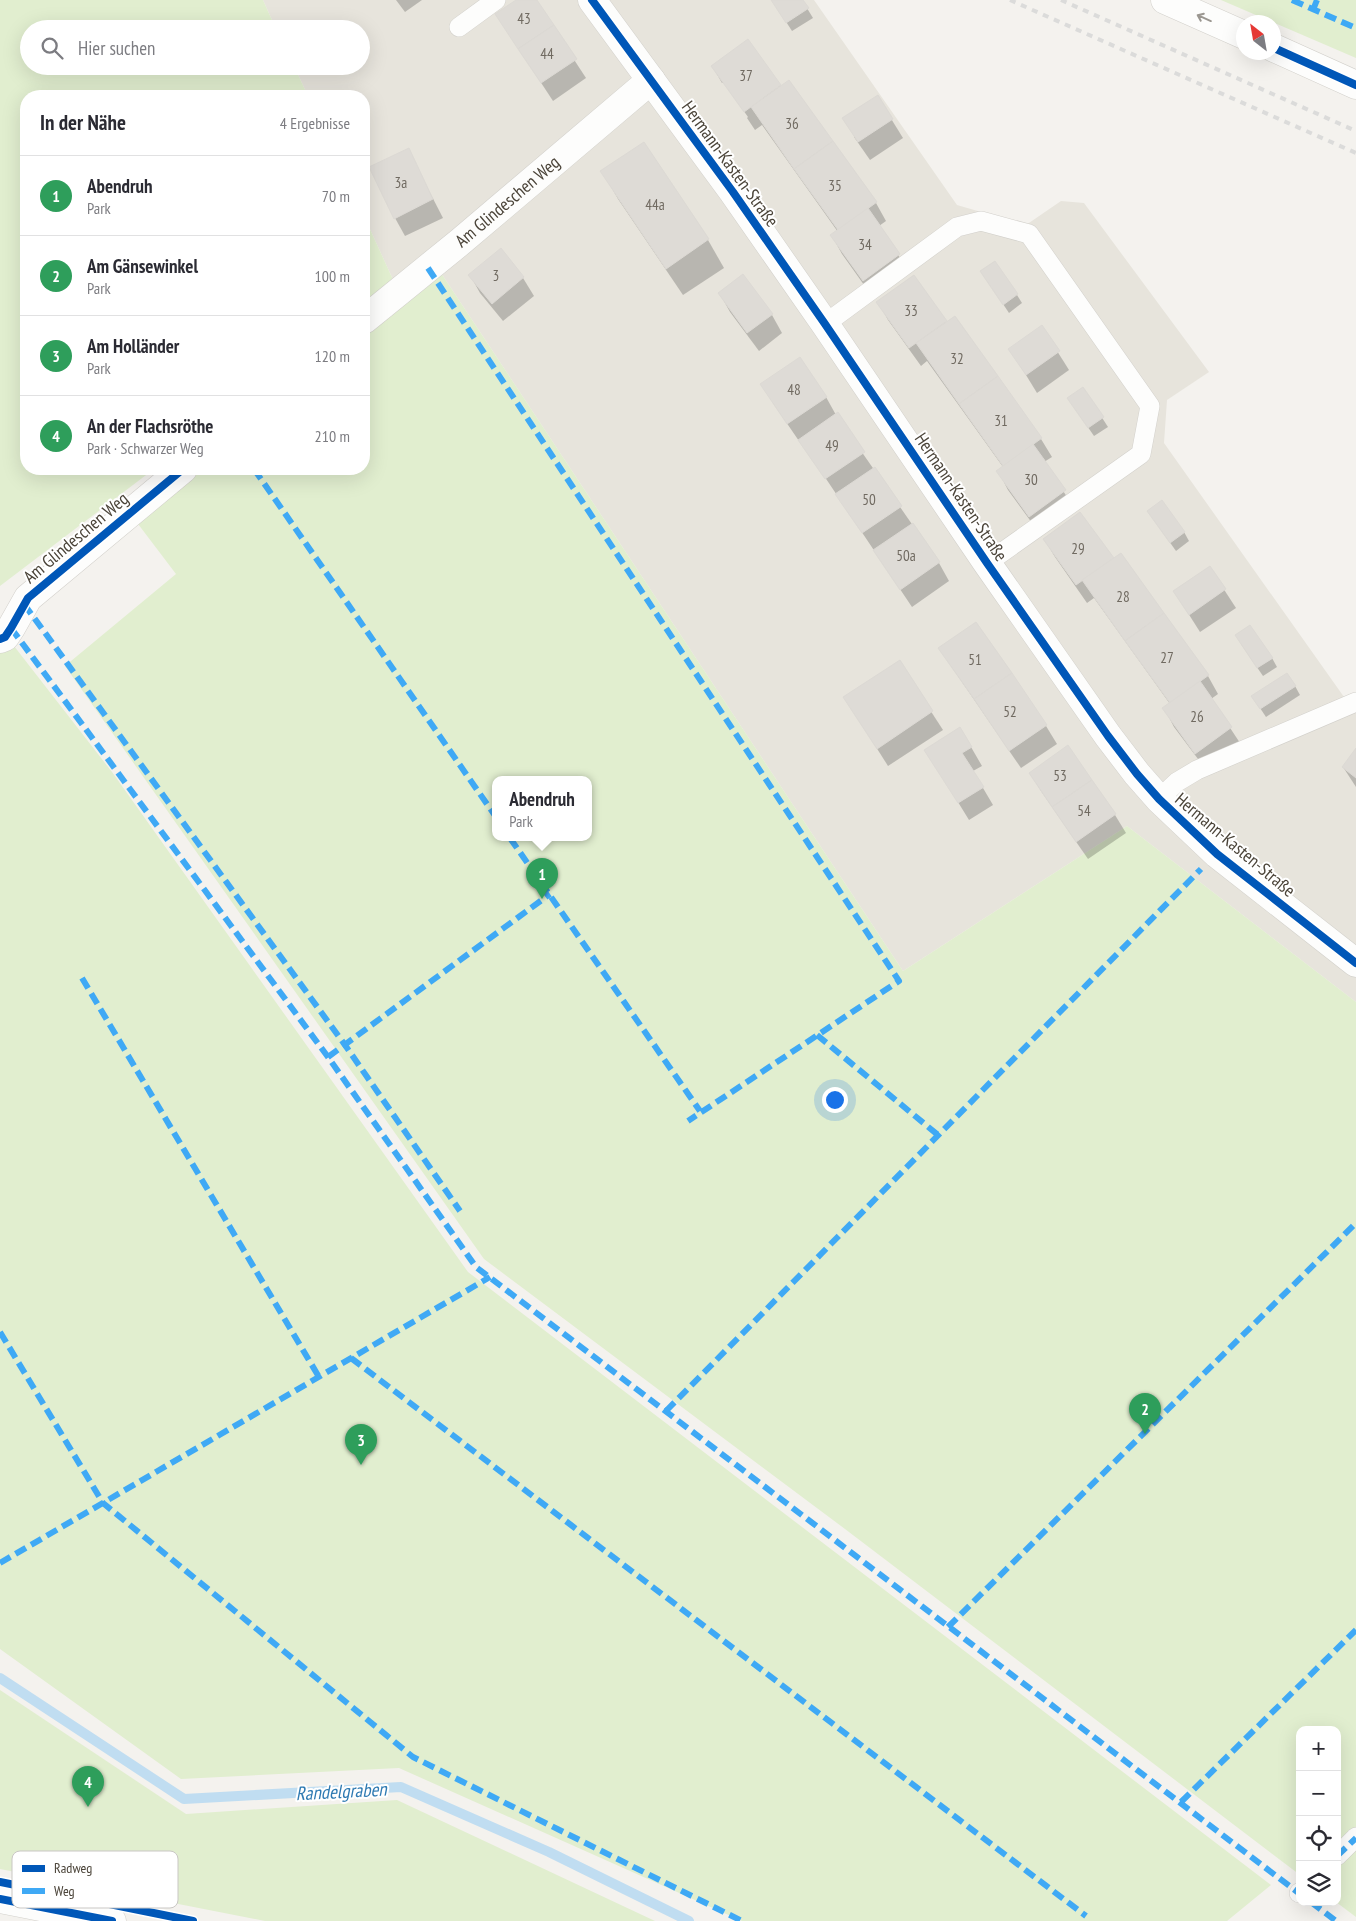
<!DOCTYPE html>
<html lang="de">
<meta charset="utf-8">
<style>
body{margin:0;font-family:"PT Sans Narrow",sans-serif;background:#f2f2f3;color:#2b2b33}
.controls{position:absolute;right:15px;bottom:15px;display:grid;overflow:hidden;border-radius:10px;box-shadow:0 5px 20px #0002}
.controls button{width:45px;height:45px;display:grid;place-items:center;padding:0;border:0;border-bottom:1px solid #e1e1e2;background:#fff;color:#2b2b33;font:25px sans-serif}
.compass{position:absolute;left:1236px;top:15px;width:45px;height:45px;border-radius:50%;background:#fff;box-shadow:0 5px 20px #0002;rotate:329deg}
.you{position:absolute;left:834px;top:1099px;width:18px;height:18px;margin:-12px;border:4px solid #fff;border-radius:50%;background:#1a73e8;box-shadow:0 0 0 8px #1a73e833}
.badge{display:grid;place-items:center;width:32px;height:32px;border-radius:50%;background:#868178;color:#fff;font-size:16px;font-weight:700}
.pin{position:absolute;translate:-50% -41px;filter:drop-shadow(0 1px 2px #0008)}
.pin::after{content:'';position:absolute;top:26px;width:18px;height:15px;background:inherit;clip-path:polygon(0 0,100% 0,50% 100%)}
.popup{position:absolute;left:492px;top:776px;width:100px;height:65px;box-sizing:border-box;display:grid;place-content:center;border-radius:10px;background:#fff;filter:drop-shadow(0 1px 4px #0005);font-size:16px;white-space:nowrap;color:#7c7c81}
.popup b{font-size:19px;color:#2b2b33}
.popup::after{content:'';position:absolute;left:50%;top:100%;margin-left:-10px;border:10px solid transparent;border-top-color:#fff}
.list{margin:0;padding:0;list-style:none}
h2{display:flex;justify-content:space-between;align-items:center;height:65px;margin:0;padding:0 20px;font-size:21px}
h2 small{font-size:16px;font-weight:400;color:#7c7c81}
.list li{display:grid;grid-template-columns:32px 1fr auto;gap:15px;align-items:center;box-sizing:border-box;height:80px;padding:0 20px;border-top:1px solid #e1e1e2}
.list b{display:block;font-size:19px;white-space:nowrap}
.list p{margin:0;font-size:16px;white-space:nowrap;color:#7c7c81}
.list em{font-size:16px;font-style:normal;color:#7c7c81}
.icon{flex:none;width:28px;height:28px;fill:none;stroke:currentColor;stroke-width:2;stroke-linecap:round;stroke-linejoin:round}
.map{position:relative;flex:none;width:1356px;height:1921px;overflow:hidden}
.search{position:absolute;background:#fff;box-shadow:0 5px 20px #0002;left:20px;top:20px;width:350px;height:55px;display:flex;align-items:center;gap:12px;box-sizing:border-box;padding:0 18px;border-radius:28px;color:#7c7c81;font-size:19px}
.panel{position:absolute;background:#fff;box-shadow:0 5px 20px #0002;left:20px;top:90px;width:350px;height:385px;border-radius:20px}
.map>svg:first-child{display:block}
.residential{fill:#e7e4dc}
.green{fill:#e1eecf;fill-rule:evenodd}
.shadow{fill:#0003}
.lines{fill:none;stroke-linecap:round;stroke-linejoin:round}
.stream{stroke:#c0ddf1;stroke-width:10}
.building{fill:#dedbd6;stroke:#dcd9d4}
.service-casing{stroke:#d2d0cb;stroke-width:20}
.minor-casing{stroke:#d2d0cb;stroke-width:29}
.tertiary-casing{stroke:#d2d0cb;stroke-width:29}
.service{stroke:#fdfdfc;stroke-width:19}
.minor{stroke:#fdfdfc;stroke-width:28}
.tertiary{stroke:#fdfdfc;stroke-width:28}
.rail{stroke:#dbdbda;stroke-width:4;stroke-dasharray:6 6;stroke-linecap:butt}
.quiet{stroke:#3fa9f5;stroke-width:6;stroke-dasharray:12 6;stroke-linecap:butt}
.cycleway-casing{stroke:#fff;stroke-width:11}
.cycleway{stroke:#0057b8;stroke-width:8}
.oneway{stroke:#9b9791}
.labels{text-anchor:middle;stroke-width:4;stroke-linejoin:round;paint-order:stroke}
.number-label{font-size:15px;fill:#706a61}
.street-label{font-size:18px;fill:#4b4439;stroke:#fff}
.water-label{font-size:19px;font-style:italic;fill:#2e7ab2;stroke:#fff}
.key{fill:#fff;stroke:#c9c7c4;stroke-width:1}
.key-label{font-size:14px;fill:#4b4439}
</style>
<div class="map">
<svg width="1356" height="1921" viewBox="0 0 1356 1921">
<rect width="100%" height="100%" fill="#f4f2ee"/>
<polygon class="residential" points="263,0 814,0 957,205 1026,225 1061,201 1084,203 1209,372 1167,400 1164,443 1344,697 1356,692 1356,1002 1127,826 903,971 441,273 395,284 364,216 364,96 308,96 294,66 361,66 361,29 276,29"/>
<g class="green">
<polygon points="0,0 263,0 276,29 29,29 29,66 294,66 308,96 26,96 26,469 154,469 0,586"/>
<polygon points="1221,0 1356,0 1356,58"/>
<polygon points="364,216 395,284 364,308"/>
<path d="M 441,273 L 903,971 L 1127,826 L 1356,1002 L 1356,1917 L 1336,1902 L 1337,1730 L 1300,1730 L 1300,1875 L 845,1529 L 484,1259 L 65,666 L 176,574 L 135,520 L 198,469 L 364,469 L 364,335 ZM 496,780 L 588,780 L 588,838 L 496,838 Z"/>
<polygon points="14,646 112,772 468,1272 1271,1885 1227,1921 742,1921 399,1768 181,1779 0,1649 0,652"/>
<polygon points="0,1690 186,1814 397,1800 655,1921 265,1921 0,1869"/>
</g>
<g class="shadow">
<polygon points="396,0 422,0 405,12"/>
<polygon points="518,0 535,0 586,78 553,101 496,14"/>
<polygon points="772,0 802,0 813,18 792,31"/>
<polygon points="748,41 781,87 789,82 876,203 886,221 879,226 910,273 874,299 842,254 832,236 838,232 762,125 755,130 747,118 748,117 724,83 722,83 712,66"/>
<polygon points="877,96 903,138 870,160 854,137"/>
<polygon points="643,144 708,240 724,268 683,295 618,199 602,171"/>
<polygon points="408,150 443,218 405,236 395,218"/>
<polygon points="501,250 523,278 534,296 503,321 480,293 470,275"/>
<polygon points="914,277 946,323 955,317 1041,439 1052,457 1044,462 1075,509 1040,534 1008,490 998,471 1003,467 927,361 921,366 888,320 878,302"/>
<polygon points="987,280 1017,295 1022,303 1009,313"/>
<polygon points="720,294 772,315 782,333 759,351 730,312"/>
<polygon points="1042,327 1069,370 1037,393 1010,349"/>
<polygon points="1083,388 1108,427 1094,436 1074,407"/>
<polygon points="826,397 836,415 939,563 949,581 912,607 800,440 799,441 773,403"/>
<polygon points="1154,520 1184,532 1189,541 1176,551"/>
<polygon points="1044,539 1208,676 1218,694 1211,699 1242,746 1207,771 1174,727 1164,708 1170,704 1094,598 1087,603 1055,557"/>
<polygon points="1210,568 1236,608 1200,632 1174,591"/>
<polygon points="1241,644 1272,658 1277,667 1263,676"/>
<polygon points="940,648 1046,726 1057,744 1021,768 951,666"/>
<polygon points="899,662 943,730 888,766 845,698"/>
<polygon points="1295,686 1300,695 1266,717 1258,705"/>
<polygon points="971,747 982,766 973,771 993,805 969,820 926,750"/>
<polygon points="1068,747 1115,815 1126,833 1088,859 1041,791 1030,773"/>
<polygon points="1356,750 1356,787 1343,767"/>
</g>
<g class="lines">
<polyline class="stream" points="0,1678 184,1799 401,1787 549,1852 689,1921"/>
</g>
<g class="building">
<polygon points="516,0 537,0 554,25 518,49 495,14"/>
<polygon points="771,0 803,0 809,8 786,23"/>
<polygon points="554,25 577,59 541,83 518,49"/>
<polygon points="748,39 781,85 744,112 711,66"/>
<polygon points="789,80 833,141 794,169 751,107"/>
<polygon points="878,95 893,119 858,142 842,118"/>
<polygon points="833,141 877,202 838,230 794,169"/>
<polygon points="644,142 709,239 666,269 600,171"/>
<polygon points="409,148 433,199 394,219 369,167"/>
<polygon points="868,208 900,254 863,281 830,235"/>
<polygon points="501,248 524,277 492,304 468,275"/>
<polygon points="995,261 1018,294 1003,305 980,271"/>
<polygon points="743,274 773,314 747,333 718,293"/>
<polygon points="914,275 947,321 909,348 876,302"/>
<polygon points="955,316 998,376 959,404 916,343"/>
<polygon points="1042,325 1060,351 1026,375 1008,349"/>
<polygon points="800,357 827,397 787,424 760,384"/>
<polygon points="998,376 1042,438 1003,466 959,404"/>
<polygon points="1083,387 1104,417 1088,428 1067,398"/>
<polygon points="838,412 865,452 825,479 798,440"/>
<polygon points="1033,444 1066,490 1029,517 996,471"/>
<polygon points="875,467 902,506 862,533 835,494"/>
<polygon points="1162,500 1185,532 1170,543 1147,511"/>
<polygon points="1080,512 1114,558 1076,585 1043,539"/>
<polygon points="913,523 940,562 900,590 873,550"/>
<polygon points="1121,553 1164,613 1125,641 1082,580"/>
<polygon points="1210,566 1226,589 1189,615 1173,591"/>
<polygon points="1164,613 1209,675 1170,703 1125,641"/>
<polygon points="976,622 1012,673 974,699 938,648"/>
<polygon points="1250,625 1273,658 1257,668 1235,635"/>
<polygon points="900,660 933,711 877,749 843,697"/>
<polygon points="1012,673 1047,725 1009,751 974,699"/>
<polygon points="1287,673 1296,686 1260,709 1251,696"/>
<polygon points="1200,681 1232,727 1195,754 1162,708"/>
<polygon points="960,727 972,747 962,753 984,787 958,803 924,750"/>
<polygon points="1068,745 1092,780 1052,807 1029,773"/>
<polygon points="1356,748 1356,778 1342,767"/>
<polygon points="1092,780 1116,814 1076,842 1052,807"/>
</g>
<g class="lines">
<g class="service-casing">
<g id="service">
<polyline points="459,27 496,0"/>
<polyline points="825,324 957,227 981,221 1029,234 1150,406 1141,454 987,563"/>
<polyline points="1159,799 1177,782 1197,770 1356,702"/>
<polyline points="1337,1856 1356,1837"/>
<polyline points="1299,1893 1300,1892"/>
</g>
</g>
<g class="minor-casing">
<g id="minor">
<polyline points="1165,0 1244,35"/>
<polyline points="1274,48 1356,85"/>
<path id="s1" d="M 364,320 L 460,242 L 651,80"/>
<polyline points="0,639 5,637 11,628 28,598 183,469"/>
<polyline points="0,1899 112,1921"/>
</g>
</g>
<g class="tertiary-casing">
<polyline id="tertiary" points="592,0 733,192 825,324 987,563 1108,736 1137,774 1159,799 1217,854 1356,963"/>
</g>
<use href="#service" class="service"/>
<use href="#minor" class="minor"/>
<use href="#tertiary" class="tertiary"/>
<g class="rail">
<polyline points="1010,0 1356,153"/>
<polyline points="1061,0 1356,131"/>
</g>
<g class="quiet">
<polyline points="1292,0 1356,28"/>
<polyline points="1313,10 1317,0"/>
<polyline points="428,268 899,981 688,1121"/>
<polyline points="254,469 496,817"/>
<polyline points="24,604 345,1045 460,1211"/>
<polyline points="11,628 328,1057 476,1267 1300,1894"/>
<polyline points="510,838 700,1111"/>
<polyline points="82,978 319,1377"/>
<polyline points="817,1035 938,1135"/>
<polyline points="328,1057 550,894"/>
<polyline points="0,1332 103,1503 413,1757 742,1921"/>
<polyline points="351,1358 1086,1916"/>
<polyline points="666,1411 1201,869"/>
<polyline points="0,1563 490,1277"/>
<polyline points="948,1627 1356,1223"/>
<polyline points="1181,1802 1356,1630"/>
<polyline points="1337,1856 1356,1838"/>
<polyline points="1311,1902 1336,1921"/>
</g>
<g class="cycleway-casing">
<g id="cycleway">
<polyline points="592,0 733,192 825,324 987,563 1108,736 1137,774 1159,799 1217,854 1356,963"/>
<polyline points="1274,48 1356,85"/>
<polyline points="0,639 5,637 11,628 28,598 183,469"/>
<polyline points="0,1882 193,1921"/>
<polyline points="0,1899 112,1921"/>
</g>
</g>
<use href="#cycleway" class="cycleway"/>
</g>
<defs><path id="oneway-shaft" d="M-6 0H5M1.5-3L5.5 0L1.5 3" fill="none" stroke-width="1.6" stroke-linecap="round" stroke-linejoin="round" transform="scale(1.25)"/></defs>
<use class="oneway" href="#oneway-shaft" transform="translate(1204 18) rotate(-156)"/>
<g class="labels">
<g class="number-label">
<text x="524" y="24">43</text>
<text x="547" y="59">44</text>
<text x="746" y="81">37</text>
<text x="792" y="129">36</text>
<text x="401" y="188">3a</text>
<text x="835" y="191">35</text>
<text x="655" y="210">44a</text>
<text x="865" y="250">34</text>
<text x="496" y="281">3</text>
<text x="911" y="316">33</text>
<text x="957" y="364">32</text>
<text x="794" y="395">48</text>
<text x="1001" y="426">31</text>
<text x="832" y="451">49</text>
<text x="1031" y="485">30</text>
<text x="869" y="505">50</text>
<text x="1078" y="554">29</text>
<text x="906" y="561">50a</text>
<text x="1123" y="602">28</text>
<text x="1167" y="663">27</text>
<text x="975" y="665">51</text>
<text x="1010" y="717">52</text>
<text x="1197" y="722">26</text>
<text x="1060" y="781">53</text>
<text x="1084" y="816">54</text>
</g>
<g class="street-label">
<text transform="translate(730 164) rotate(54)" y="6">Hermann-Kasten-Straße</text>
<text dy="6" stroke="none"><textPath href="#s1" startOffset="186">Am Glindeschen Weg</textPath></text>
<text transform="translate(961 497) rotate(56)" y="6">Hermann-Kasten-Straße</text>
<text transform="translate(76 538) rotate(-40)" y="6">Am Glindeschen Weg</text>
<text transform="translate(1235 845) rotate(40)" y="6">Hermann-Kasten-Straße</text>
</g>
<g class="water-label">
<text transform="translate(341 1791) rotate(-3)" y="7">Randelgraben</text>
</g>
</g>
<rect x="12" y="1851" width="166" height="57" rx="8" class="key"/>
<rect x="22" y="1865" width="23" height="7" fill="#0057b8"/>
<rect x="22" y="1888" width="23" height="6" fill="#3fa9f5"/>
<g class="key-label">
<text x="54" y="1873">Radweg</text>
<text x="54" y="1896">Weg</text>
</g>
</svg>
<div class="controls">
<button>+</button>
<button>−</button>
<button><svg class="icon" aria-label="locate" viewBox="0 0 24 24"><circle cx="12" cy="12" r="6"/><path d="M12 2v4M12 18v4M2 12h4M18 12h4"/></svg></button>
<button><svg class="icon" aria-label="layers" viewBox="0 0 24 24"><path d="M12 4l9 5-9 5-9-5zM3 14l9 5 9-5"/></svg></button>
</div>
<svg class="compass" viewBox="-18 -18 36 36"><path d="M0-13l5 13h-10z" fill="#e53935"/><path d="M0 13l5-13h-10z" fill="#7c7c81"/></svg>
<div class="you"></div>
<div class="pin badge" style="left:542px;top:899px;background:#2e9e5b">1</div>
<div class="popup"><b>Abendruh</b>Park</div>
<div class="pin badge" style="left:1145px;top:1434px;background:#2e9e5b">2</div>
<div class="pin badge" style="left:361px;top:1465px;background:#2e9e5b">3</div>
<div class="pin badge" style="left:88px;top:1807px;background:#2e9e5b">4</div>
<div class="search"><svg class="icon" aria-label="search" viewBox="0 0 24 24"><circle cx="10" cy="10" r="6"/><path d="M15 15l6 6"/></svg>Hier suchen</div>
<section class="panel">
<h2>In der Nähe<small>4 Ergebnisse</small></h2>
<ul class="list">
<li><span class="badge" style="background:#2e9e5b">1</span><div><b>Abendruh</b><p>Park</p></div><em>70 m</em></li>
<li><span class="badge" style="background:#2e9e5b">2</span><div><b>Am Gänsewinkel</b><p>Park</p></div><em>100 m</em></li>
<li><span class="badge" style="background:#2e9e5b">3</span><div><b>Am Holländer</b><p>Park</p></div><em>120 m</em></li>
<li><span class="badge" style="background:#2e9e5b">4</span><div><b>An der Flachsröthe</b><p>Park · Schwarzer Weg</p></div><em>210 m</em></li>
</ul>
</section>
</div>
